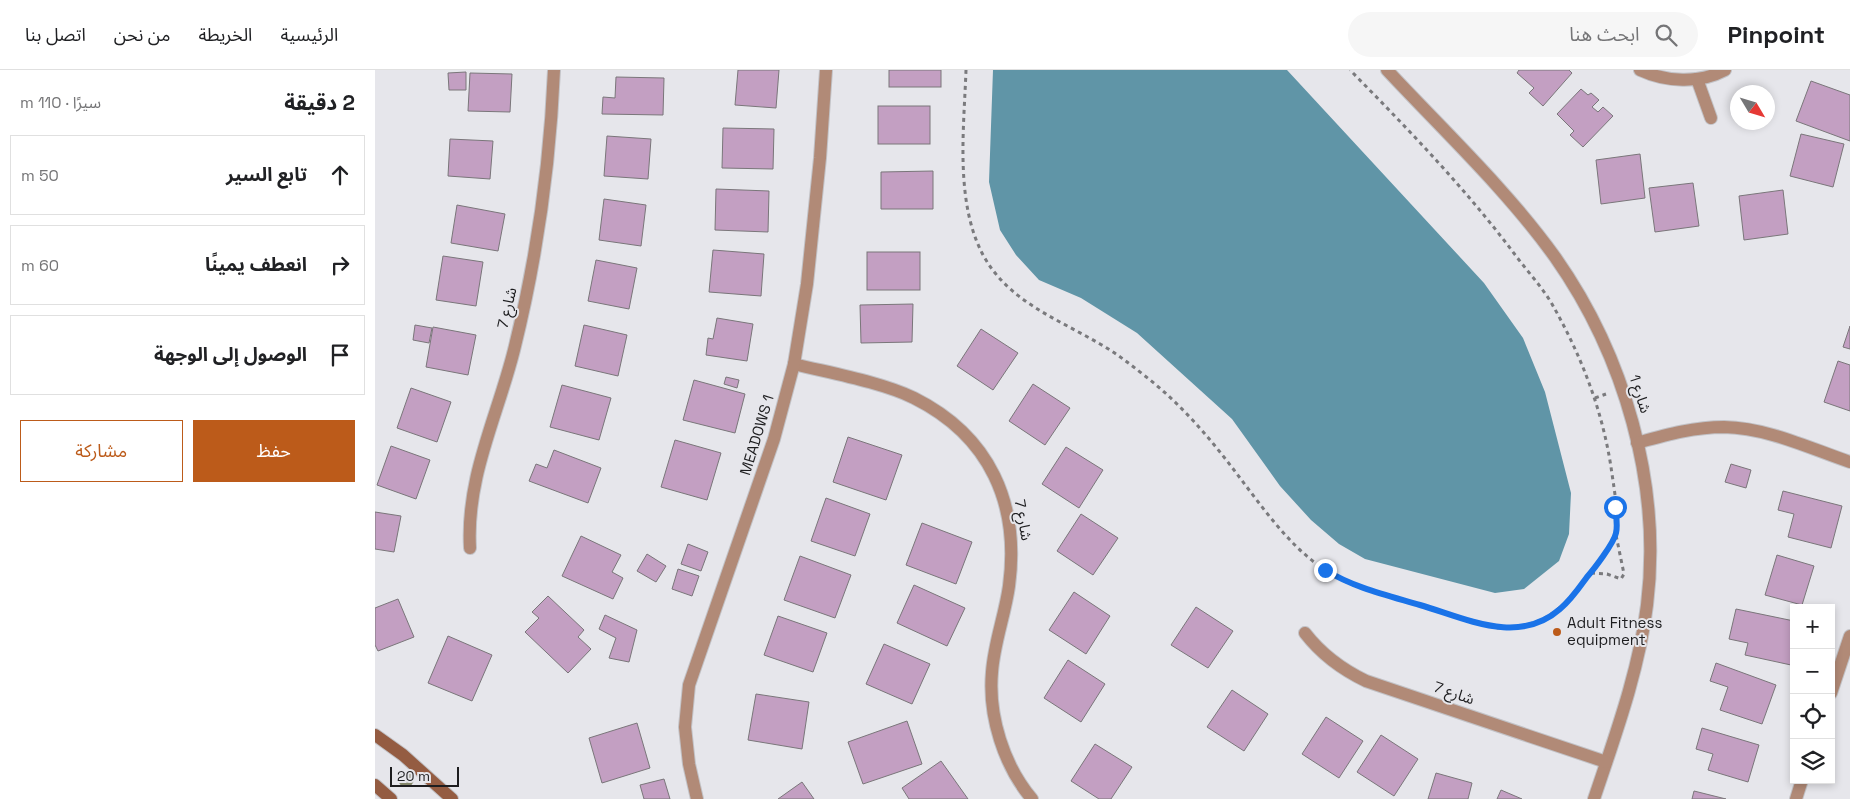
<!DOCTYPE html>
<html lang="ar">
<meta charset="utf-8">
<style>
body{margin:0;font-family:"Space Grotesk","Noto Sans Arabic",sans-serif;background:#f6f6f6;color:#202124;direction:rtl}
.controls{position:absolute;right:15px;bottom:15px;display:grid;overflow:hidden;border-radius:0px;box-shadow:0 2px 8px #0003}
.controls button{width:45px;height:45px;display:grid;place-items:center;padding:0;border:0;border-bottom:1px solid #e0e0e0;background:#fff;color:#202124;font:25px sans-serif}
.compass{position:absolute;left:1355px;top:15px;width:45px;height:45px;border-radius:50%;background:#fff;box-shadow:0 2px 8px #0003;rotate:128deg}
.scale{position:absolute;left:15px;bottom:12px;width:69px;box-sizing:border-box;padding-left:5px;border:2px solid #1d1d1f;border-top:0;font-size:14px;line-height:18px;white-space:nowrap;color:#1d1d1f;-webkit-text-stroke:4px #e6e6eb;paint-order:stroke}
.stop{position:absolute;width:15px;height:15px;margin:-11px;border:4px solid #1a73e8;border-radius:50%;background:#fff}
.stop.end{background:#1a73e8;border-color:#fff;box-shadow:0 1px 5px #0008}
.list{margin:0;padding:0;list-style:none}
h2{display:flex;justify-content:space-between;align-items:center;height:65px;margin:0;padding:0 20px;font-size:21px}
h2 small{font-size:16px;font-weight:400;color:#757577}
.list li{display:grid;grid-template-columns:32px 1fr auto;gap:15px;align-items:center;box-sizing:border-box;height:80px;margin:0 10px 10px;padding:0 10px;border:1px solid #e0e0e0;border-radius:0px}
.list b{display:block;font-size:19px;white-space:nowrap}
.list em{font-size:16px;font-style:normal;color:#757577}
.actions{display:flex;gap:10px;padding:15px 20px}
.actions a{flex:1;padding:11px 0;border:1px solid #bc5b1a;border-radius:0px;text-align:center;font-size:18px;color:#bc5b1a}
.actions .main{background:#bc5b1a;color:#fff}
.icon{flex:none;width:28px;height:28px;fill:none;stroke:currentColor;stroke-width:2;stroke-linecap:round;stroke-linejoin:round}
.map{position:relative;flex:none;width:1475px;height:729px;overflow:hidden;direction:ltr}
header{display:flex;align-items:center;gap:30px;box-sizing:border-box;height:70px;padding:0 25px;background:#fff;border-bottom:1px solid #e0e0e0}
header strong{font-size:24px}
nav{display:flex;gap:28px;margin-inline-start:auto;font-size:18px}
.search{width:350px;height:45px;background:#f6f6f6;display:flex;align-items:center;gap:12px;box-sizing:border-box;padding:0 18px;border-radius:28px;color:#757577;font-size:19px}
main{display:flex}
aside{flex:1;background:#fff}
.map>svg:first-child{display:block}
.water{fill:#6095a7}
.building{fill:#c39fc2;stroke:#7a767a}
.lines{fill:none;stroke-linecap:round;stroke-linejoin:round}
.street-casing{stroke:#c2c2c6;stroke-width:14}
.secondary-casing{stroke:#c2c2c6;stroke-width:14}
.path{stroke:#7a7a7d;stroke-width:3;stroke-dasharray:4 4;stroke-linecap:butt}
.street{stroke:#b18a77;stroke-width:12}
.secondary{stroke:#945c42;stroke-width:12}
.tree{fill:#84876a}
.route{stroke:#1a73e8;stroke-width:6}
.poi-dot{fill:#bc5b1a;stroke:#e6e6eb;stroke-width:2}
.labels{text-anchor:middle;stroke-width:4;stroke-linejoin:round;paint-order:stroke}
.street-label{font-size:15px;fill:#1d1d1f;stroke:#e6e6eb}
.poi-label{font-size:15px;fill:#1d1d1f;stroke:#e6e6eb;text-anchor:start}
</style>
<header>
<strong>Pinpoint</strong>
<div class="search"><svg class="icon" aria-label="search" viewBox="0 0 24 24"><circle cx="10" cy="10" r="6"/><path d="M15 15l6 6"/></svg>ابحث هنا</div>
<nav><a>الرئيسية</a><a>الخريطة</a><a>من نحن</a><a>اتصل بنا</a></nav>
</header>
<main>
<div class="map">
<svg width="1475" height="729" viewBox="0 0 1475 729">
<rect width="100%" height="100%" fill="#e6e6eb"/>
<polygon class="water" points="618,0 912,0 1109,213 1148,268 1170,322 1196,423 1194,464 1184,491 1149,519 1120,523 990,489 964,474 936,450 905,416 857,349 762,263 706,228 664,210 641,185 625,160 614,112"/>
<g class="building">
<polygon points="363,0 404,0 401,38 360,35"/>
<rect x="514" y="0" width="52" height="17"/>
<polygon points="1144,0 1194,0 1197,3 1168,36 1154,23 1159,18 1142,3"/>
<polygon points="91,2 91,20 74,20 73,3"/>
<polygon points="95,3 137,4 135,42 93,41"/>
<polygon points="241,7 289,8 288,45 227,44 228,27 240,28"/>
<polygon points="1436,11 1475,25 1475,71 1421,51"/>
<polygon points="1206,19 1213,25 1216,23 1224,30 1217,37 1223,42 1228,37 1238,46 1208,77 1195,65 1199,61 1182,44"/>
<rect x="503" y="36" width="52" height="38"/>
<polygon points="348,58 399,59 398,99 347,98"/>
<polygon points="1426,64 1469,74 1458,117 1415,106"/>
<polygon points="232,66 276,69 273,109 229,106"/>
<polygon points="75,69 118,71 115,109 73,106"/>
<polygon points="1265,84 1270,128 1226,134 1221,90"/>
<polygon points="558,101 558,139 506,139 506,102"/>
<polygon points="1318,113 1324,156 1280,162 1274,118"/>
<polygon points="341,119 394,121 393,162 340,160"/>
<polygon points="1408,120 1413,164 1369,170 1364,126"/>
<polygon points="229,129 271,135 266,176 224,170"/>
<polygon points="82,135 130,144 123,181 76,173"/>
<polygon points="338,180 389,184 386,226 334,222"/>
<rect x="492" y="182" width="53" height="38"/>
<polygon points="68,186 108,192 101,236 61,230"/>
<polygon points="221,190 262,198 254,239 213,231"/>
<polygon points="538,234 537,272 486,273 485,235"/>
<polygon points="342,248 378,254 372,291 331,285 333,268 338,269"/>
<polygon points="40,255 57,258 54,273 38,270"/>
<polygon points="209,255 252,265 243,306 200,296"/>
<polygon points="1475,256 1475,279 1468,277"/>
<polygon points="58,257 101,265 93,305 51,297"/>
<polygon points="606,259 643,283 618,320 582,296"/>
<polygon points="1463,291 1475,295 1475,341 1449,332"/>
<polygon points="351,307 364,310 362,318 349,314"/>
<polygon points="319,310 370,324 360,363 308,350"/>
<polygon points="658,314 695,338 670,375 634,351"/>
<polygon points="187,315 236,328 224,370 175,357"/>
<polygon points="36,318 76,332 62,372 22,358"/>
<polygon points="473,367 527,385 511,430 458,412"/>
<polygon points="300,370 346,383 332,430 286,417"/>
<polygon points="16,376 55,390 41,429 2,415"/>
<polygon points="691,377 728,400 704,438 667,414"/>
<polygon points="179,380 226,398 213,433 154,411 161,394 172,398"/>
<polygon points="1356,394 1376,400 1371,418 1350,412"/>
<polygon points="1408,421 1467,436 1456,478 1413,467 1419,444 1403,440"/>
<polygon points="451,428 495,444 480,486 436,471"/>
<polygon points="0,442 26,446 19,482 0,479"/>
<polygon points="706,444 743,468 718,505 682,481"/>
<polygon points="547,453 597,472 581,514 531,495"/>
<polygon points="206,466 246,485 237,502 248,508 238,529 187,506"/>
<polygon points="313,474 333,482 326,501 306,494"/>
<polygon points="272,484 291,496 281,512 262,501"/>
<polygon points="1402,485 1439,496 1427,535 1390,525"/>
<polygon points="425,486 476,505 460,548 409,530"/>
<polygon points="303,499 324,506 317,526 297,519"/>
<polygon points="539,515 590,538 572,576 522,553"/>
<polygon points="699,522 735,546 711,584 674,560"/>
<polygon points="173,526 209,560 203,567 216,579 193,603 150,562 164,548 157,542"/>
<polygon points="23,529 39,567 3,581 0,575 0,538"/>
<polygon points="821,537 858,561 833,598 796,575"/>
<polygon points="1361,539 1419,551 1419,582 1416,595 1370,585 1373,573 1354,569"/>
<polygon points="230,545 262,560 254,592 234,588 241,568 224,559"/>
<polygon points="403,546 452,563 438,602 389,585"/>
<polygon points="73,566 117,585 97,631 53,613"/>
<polygon points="509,574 555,594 537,634 491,614"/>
<polygon points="693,590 730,614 706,652 669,628"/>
<polygon points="1341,593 1401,615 1387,654 1345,640 1353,617 1335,611"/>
<polygon points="857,620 893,644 869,681 832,657"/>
<polygon points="381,624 434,632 427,679 373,670"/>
<polygon points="951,647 988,671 964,708 927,684"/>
<polygon points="532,651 547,694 488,714 473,672"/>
<polygon points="262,653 275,698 227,713 214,668"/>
<polygon points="1327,658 1384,675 1373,712 1333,700 1338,684 1321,679"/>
<polygon points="1006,665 1043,689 1019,726 982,702"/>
<polygon points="720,674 757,697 736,729 724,729 696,711"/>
<polygon points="566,691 593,729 534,729 527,718"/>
<polygon points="1061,703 1097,713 1093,729 1053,729"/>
<polygon points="289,709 295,729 269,729 265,715"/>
<polygon points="427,712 439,729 403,729"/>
<polygon points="1126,720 1147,729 1122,729"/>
<polygon points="1319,721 1351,729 1317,729"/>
</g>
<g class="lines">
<g class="street-casing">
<g id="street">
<path d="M 1012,0 C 1068,60 1132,120 1180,187 C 1249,285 1287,414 1272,535 C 1264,601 1240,666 1219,729"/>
<path d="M 1265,0 C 1291,12 1324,14 1350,0"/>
<polyline points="1322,9 1336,48"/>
<path d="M 419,294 C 455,303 506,312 539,328 C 615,366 645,434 634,516 C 630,545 619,573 617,602 C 613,646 629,696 657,729"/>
<path d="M 1262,373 C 1291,365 1319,357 1349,357 C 1393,358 1434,378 1475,392"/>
<path d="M 95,478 C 91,407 122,348 139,280 C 162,188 175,95 179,0"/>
<path d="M 930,563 C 947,585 966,599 991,611 L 1231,692"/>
<polyline points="1456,623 1475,566"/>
<polyline points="322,729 314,694 310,657 314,615 399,369 419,294 432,214 445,88 451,0"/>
<polyline points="1421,729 1427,710"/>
</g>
</g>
<g class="secondary-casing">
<g id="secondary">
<polyline points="0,665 28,685 77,729"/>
<polyline points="0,715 16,729"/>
</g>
</g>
<g class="path">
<path d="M 591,0 C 589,58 580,130 607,183 C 632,231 681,248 725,274 C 741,283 755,294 770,306 C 805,333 835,368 862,404 C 888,438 914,476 950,500 C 976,518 1006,524 1036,532 C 1064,541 1092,550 1121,558 C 1167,559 1187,540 1214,505 C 1221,496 1239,474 1241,464 C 1245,450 1238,412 1236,397 C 1227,339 1206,285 1177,234 C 1167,217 1153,202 1141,186 C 1091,119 1033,59 975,0"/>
<polyline points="1220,328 1231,324"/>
<polyline points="1216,503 1232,504 1246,509 1249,504 1241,465"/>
</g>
<use href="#street" class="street"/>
<use href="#secondary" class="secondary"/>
</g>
<circle class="tree" cx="31" cy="709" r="8"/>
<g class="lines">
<path class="route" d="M 950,500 C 980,518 1011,525 1045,535 C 1090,548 1143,576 1185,539 C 1196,530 1204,518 1212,507 C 1219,499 1239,473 1241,463 C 1243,455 1241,445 1240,437"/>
</g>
<circle class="poi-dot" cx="1182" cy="562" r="5"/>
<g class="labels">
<g class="street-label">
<text transform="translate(132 238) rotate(-77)" y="5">شارع 7</text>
<text transform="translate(1265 324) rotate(72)" y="5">شارع 1</text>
<text transform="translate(382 365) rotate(-73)" y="5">MEADOWS 1</text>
<text transform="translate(648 450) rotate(80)" y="5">شارع 7</text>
<text transform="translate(1079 623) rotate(19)" y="5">شارع 7</text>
</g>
<g class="poi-label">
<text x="1192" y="558">Adult Fitness<tspan x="1192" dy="17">equipment</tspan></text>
</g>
</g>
</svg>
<div class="controls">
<button>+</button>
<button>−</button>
<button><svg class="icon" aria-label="locate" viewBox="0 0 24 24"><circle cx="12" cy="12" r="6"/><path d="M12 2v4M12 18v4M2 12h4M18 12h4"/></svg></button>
<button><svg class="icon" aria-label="layers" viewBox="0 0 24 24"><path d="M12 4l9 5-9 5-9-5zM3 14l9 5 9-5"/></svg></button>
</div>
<svg class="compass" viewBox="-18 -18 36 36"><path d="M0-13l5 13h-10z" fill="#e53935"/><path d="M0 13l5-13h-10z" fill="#757577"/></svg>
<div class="scale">20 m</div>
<div class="stop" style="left:1240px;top:437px"></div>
<div class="stop end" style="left:950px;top:500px"></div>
</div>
<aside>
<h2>2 دقيقة<small>سيرًا · 110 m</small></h2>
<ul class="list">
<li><svg class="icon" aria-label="ahead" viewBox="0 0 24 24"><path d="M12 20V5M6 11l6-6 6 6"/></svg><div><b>تابع السير</b></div><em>50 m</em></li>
<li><svg class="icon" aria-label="right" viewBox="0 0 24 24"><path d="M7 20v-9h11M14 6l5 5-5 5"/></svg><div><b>انعطف يمينًا</b></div><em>60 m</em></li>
<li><svg class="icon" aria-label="arrive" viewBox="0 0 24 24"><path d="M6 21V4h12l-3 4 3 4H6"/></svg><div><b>الوصول إلى الوجهة</b></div></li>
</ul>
<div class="actions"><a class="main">حفظ</a><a>مشاركة</a></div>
</aside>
</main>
